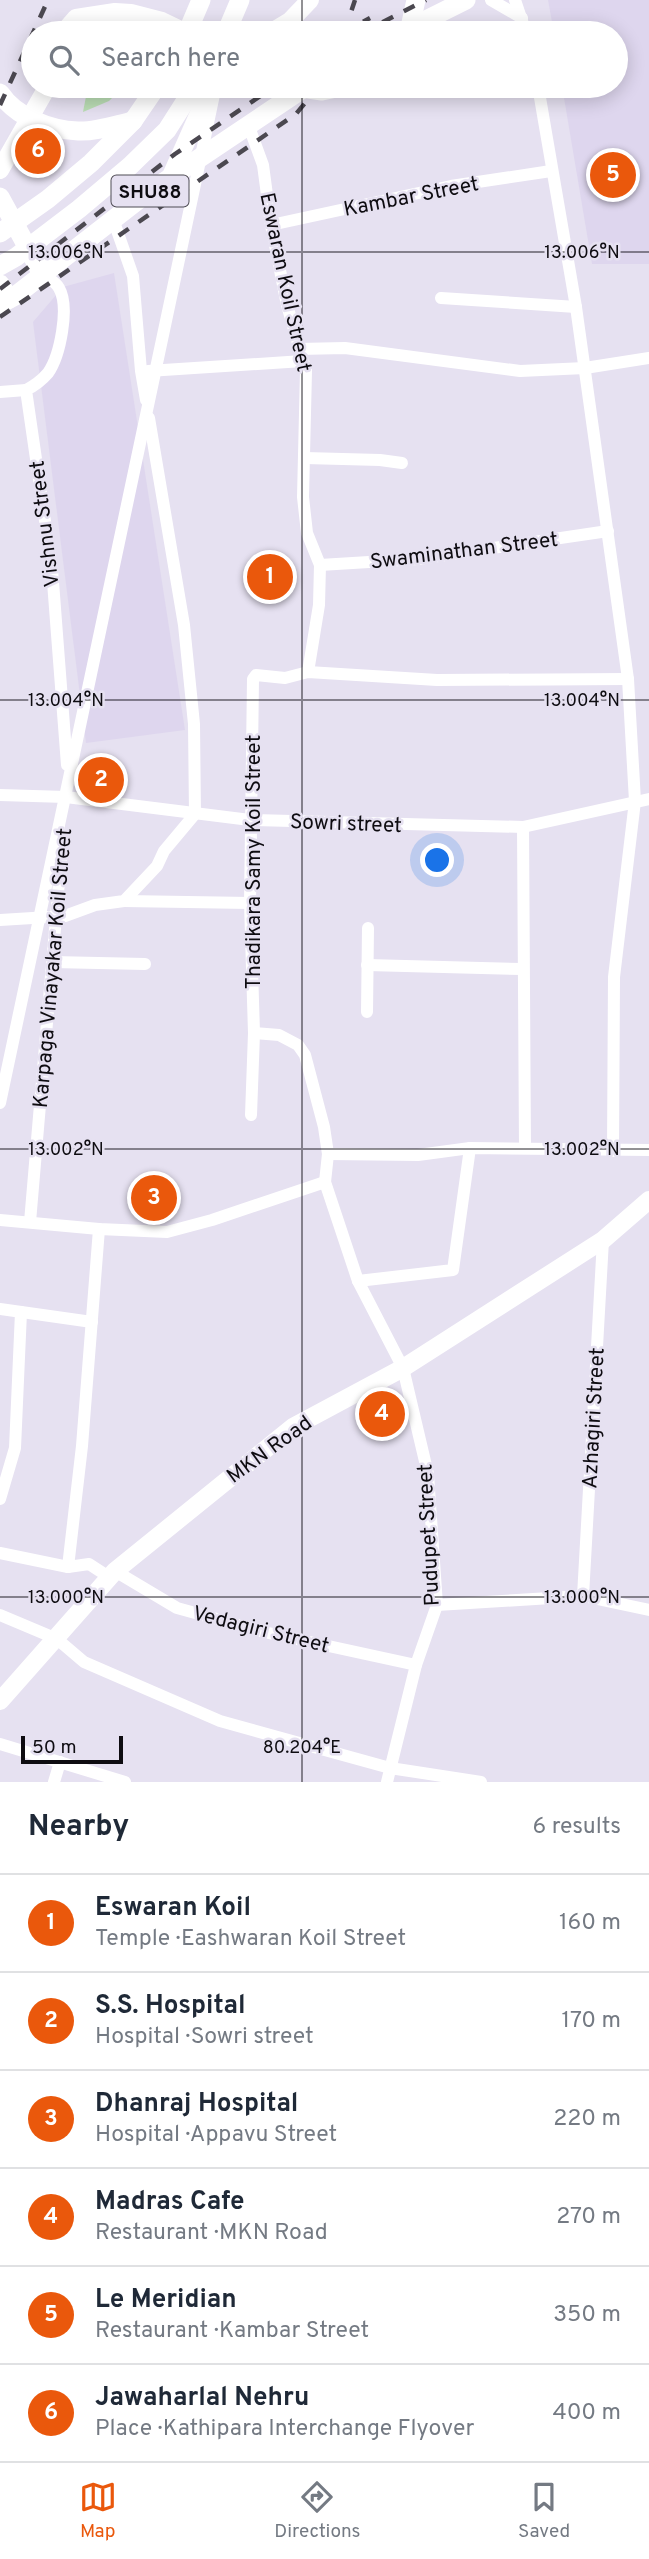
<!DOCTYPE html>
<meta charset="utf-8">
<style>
body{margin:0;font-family:Overpass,sans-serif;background:#f2f2f3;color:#1f2937}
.scale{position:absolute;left:21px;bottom:18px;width:102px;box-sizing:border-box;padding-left:7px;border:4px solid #0e0c11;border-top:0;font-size:19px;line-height:24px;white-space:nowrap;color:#0e0c11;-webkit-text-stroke:5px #e6e1f1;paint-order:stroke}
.you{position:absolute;left:438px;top:861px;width:24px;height:24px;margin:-18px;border:5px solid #fff;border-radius:50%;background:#1a73e8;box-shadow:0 0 0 10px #1a73e833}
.badge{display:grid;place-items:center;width:46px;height:46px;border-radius:50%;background:#ea580c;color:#fff;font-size:23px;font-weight:700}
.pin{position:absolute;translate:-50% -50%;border:4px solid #fff;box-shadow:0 2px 7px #0006}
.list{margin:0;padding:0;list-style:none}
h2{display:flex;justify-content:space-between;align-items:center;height:91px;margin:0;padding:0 28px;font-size:30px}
h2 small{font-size:23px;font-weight:400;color:#747a83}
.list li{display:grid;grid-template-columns:46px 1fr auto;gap:21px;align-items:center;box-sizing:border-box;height:98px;padding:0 28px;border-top:2px solid #e0e1e3}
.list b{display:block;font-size:26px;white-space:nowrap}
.list p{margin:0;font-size:23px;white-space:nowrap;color:#747a83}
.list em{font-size:23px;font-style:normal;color:#747a83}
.icon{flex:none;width:38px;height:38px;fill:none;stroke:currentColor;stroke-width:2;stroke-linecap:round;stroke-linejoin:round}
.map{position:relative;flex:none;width:649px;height:1782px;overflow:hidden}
.search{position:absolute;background:#fff;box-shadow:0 4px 18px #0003;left:21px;right:21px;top:21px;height:77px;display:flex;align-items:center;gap:18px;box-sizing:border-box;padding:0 24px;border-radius:38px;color:#747a83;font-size:26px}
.sheet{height:679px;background:#fff}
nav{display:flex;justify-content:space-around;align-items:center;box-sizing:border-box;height:98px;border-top:2px solid #e0e1e3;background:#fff;font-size:19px;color:#747a83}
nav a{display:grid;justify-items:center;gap:4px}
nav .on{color:#ea580c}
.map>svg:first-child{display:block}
.built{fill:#ded6ee}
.green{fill:#bbdeb5}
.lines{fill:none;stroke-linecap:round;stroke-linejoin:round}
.street{stroke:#fff;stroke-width:12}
.secondary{stroke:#fff;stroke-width:18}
.primary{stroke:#fff;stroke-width:19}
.rail{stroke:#4b4850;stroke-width:4.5;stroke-dasharray:12 12;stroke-linecap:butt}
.ticks{fill:none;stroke:#0e0c11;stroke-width:2;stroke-opacity:0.45}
.labels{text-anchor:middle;stroke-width:5;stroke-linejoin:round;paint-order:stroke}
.shield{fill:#e6e1f1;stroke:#4f4c54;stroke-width:2}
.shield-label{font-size:19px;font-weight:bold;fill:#0e0c11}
.street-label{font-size:21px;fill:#0e0c11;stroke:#e6e1f1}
.ticks-label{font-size:18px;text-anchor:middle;fill:#0e0c11;stroke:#e6e1f1;stroke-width:5;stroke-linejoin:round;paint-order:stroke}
</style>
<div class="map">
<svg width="649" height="1782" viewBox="0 0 649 1782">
<rect width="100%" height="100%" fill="#e6e1f1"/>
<g class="built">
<polygon points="548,0 649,0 649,264 592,264 562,86 616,86 616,33 554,33"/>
<polygon points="114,273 185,730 86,743 33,322 63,287"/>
</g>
<polygon class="green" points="88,86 124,86 109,101 83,112"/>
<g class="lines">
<g class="street">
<polyline points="491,0 522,18"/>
<polyline points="515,0 526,33"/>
<polyline points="538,86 576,307 628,679 635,801 614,977 613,1151"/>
<polyline points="248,124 263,165 271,225 287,305 306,371 303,497 307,533 320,565 319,605 308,672"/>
<polyline points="113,219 133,276 141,371 146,400"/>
<polyline points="271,225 451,186 551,171"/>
<path d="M 42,274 C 48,278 56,282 59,288 C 70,307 60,356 48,373 C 42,380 34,386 26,390 L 52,569 L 67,765"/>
<polyline points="441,298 576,307"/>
<polyline points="298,349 345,348 520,371 585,368 649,358"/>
<polyline points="148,371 303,361"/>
<polyline points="0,392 26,390"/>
<polyline points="305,458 380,460 402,463"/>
<polyline points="320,565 418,559 608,531"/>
<polyline points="0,795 66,797 250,820 523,827 649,799"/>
<polyline points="523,827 525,1148"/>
<polyline points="124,901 250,903"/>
<polyline points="0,920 65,916 95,905 124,901 157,866 164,851 195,814 194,724 184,625 149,418"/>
<polyline points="52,962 145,964"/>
<polyline points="367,965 522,969"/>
<polyline points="367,1012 368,928"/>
<polyline points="0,1103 215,90"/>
<polyline points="251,1115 254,1033"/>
<polyline points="328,1154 418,1155 470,1148 649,1150"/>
<polyline points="0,1220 99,1229 167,1232 212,1220 325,1182"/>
<polyline points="30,1222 63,835"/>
<polyline points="358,1281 453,1270 470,1148"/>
<polyline points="0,1309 92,1322"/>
<polyline points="0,1499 15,1448 21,1312"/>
<polyline points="0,1553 68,1567 89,1564 109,1577"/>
<polyline points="68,1567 82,1446 99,1229"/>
<polyline points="115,1571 177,1608 264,1632 416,1665"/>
<polyline points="583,1596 603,1240"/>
<polyline points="437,1605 583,1596 649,1610"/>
<polyline points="0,1615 57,1639 84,1662 220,1721 390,1768 481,1782"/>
<polyline points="0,1744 125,1782"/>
<polyline points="54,1782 60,1762"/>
<polyline points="387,1782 416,1665 437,1605 428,1474 403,1368 358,1281 325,1182 328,1154 324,1127 305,1055 298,1045 279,1035 254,1033 250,903 253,679 256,675 285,678 308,672 437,680 628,679"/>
</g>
<g class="secondary">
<polyline points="63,33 76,18 115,12 131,13 162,21 187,33"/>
<polyline points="87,33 89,31 90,17"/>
<polyline points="270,33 290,21 310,0"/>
<polyline points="0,170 45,91 54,86"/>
<polyline points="171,176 211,86"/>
<polyline points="0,1701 115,1571 293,1427 403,1368 603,1240 649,1200"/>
</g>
<g class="primary">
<polyline points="409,32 416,0"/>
<polyline points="187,33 201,0"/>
<polyline points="226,33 240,0"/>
<polyline points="400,33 466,0"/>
<polyline points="295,87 322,91 346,86"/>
<path d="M 0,93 C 16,117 50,130 78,131 C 95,132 115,125 133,121"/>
<polyline points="0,197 42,274"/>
<polyline points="0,233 48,199 91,163 133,121 157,86"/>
<polyline points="0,266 16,257 79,209 130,166 167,130 195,86"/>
<polyline points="0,284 9,299"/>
<polyline points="0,304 15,296 146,194 307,86"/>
</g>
<g class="rail">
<polyline points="342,33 370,18"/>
<polyline points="344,33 355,0"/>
<polyline points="361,33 426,0"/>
<polyline points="0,105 48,0"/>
<polyline points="0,289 175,154 275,86"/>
<polyline points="0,317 296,114 319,86"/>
</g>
</g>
<path class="ticks" d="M 302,0 L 302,33M 302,86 L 302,1782M 0,252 L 649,252M 0,700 L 649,700M 0,1149 L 649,1149M 0,1597 L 649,1597"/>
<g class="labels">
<rect class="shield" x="111.5" y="175.5" width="77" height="31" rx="5"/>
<g class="shield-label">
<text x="150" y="198">SHU88</text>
</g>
<g class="street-label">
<text transform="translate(411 196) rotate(-11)" y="7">Kambar Street</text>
<text transform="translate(286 282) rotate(78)" y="7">Eswaran Koil Street</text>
<text transform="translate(44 524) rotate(-97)" y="7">Vishnu Street</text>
<text transform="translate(464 550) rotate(-7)" y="7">Swaminathan Street</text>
<text transform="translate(346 823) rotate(2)" y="7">Sowri street</text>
<text transform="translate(253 862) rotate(-90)" y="7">Thadikara Samy Koil Street</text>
<text transform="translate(52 968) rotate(-85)" y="7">Karpaga Vinayakar Koil Street</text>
<text transform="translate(593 1418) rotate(-87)" y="7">Azhagiri Street</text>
<text transform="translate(269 1449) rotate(-36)" y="7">MKN Road</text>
<text transform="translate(428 1535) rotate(-93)" y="7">Pudupet Street</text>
<text transform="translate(261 1629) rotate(14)" y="7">Vedagiri Street</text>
</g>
</g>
<g class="ticks-label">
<text x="66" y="258">13.006°N</text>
<text x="582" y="258">13.006°N</text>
<text x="66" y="706">13.004°N</text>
<text x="582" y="706">13.004°N</text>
<text x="66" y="1155">13.002°N</text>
<text x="582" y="1155">13.002°N</text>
<text x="66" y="1603">13.000°N</text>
<text x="582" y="1603">13.000°N</text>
<text x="302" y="1753">80.204°E</text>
</g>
</svg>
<div class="scale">50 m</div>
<div class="you"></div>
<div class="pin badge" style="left:270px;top:577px">1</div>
<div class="pin badge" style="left:101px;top:780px">2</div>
<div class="pin badge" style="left:154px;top:1198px">3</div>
<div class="pin badge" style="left:382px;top:1414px">4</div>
<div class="pin badge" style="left:613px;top:175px">5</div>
<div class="pin badge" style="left:38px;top:151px">6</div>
<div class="search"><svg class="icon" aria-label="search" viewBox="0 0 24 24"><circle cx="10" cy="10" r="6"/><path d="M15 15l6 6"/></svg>Search here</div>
</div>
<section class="sheet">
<h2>Nearby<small>6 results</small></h2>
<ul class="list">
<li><span class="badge">1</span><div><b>Eswaran Koil</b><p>Temple · Eashwaran Koil Street</p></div><em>160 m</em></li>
<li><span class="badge">2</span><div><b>S.S. Hospital</b><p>Hospital · Sowri street</p></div><em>170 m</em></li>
<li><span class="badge">3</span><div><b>Dhanraj Hospital</b><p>Hospital · Appavu Street</p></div><em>220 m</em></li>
<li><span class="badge">4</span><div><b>Madras Cafe</b><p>Restaurant · MKN Road</p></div><em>270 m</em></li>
<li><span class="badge">5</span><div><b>Le Meridian</b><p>Restaurant · Kambar Street</p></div><em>350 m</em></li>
<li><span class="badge">6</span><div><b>Jawaharlal Nehru</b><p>Place · Kathipara Interchange Flyover</p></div><em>400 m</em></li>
</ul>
</section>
<nav>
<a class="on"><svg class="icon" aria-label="map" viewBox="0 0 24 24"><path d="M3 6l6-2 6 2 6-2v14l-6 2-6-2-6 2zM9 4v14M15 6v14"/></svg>Map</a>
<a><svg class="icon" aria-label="directions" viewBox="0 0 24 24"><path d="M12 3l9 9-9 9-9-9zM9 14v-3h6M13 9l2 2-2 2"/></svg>Directions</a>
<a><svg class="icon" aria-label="saved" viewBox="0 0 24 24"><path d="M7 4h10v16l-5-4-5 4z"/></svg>Saved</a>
</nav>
